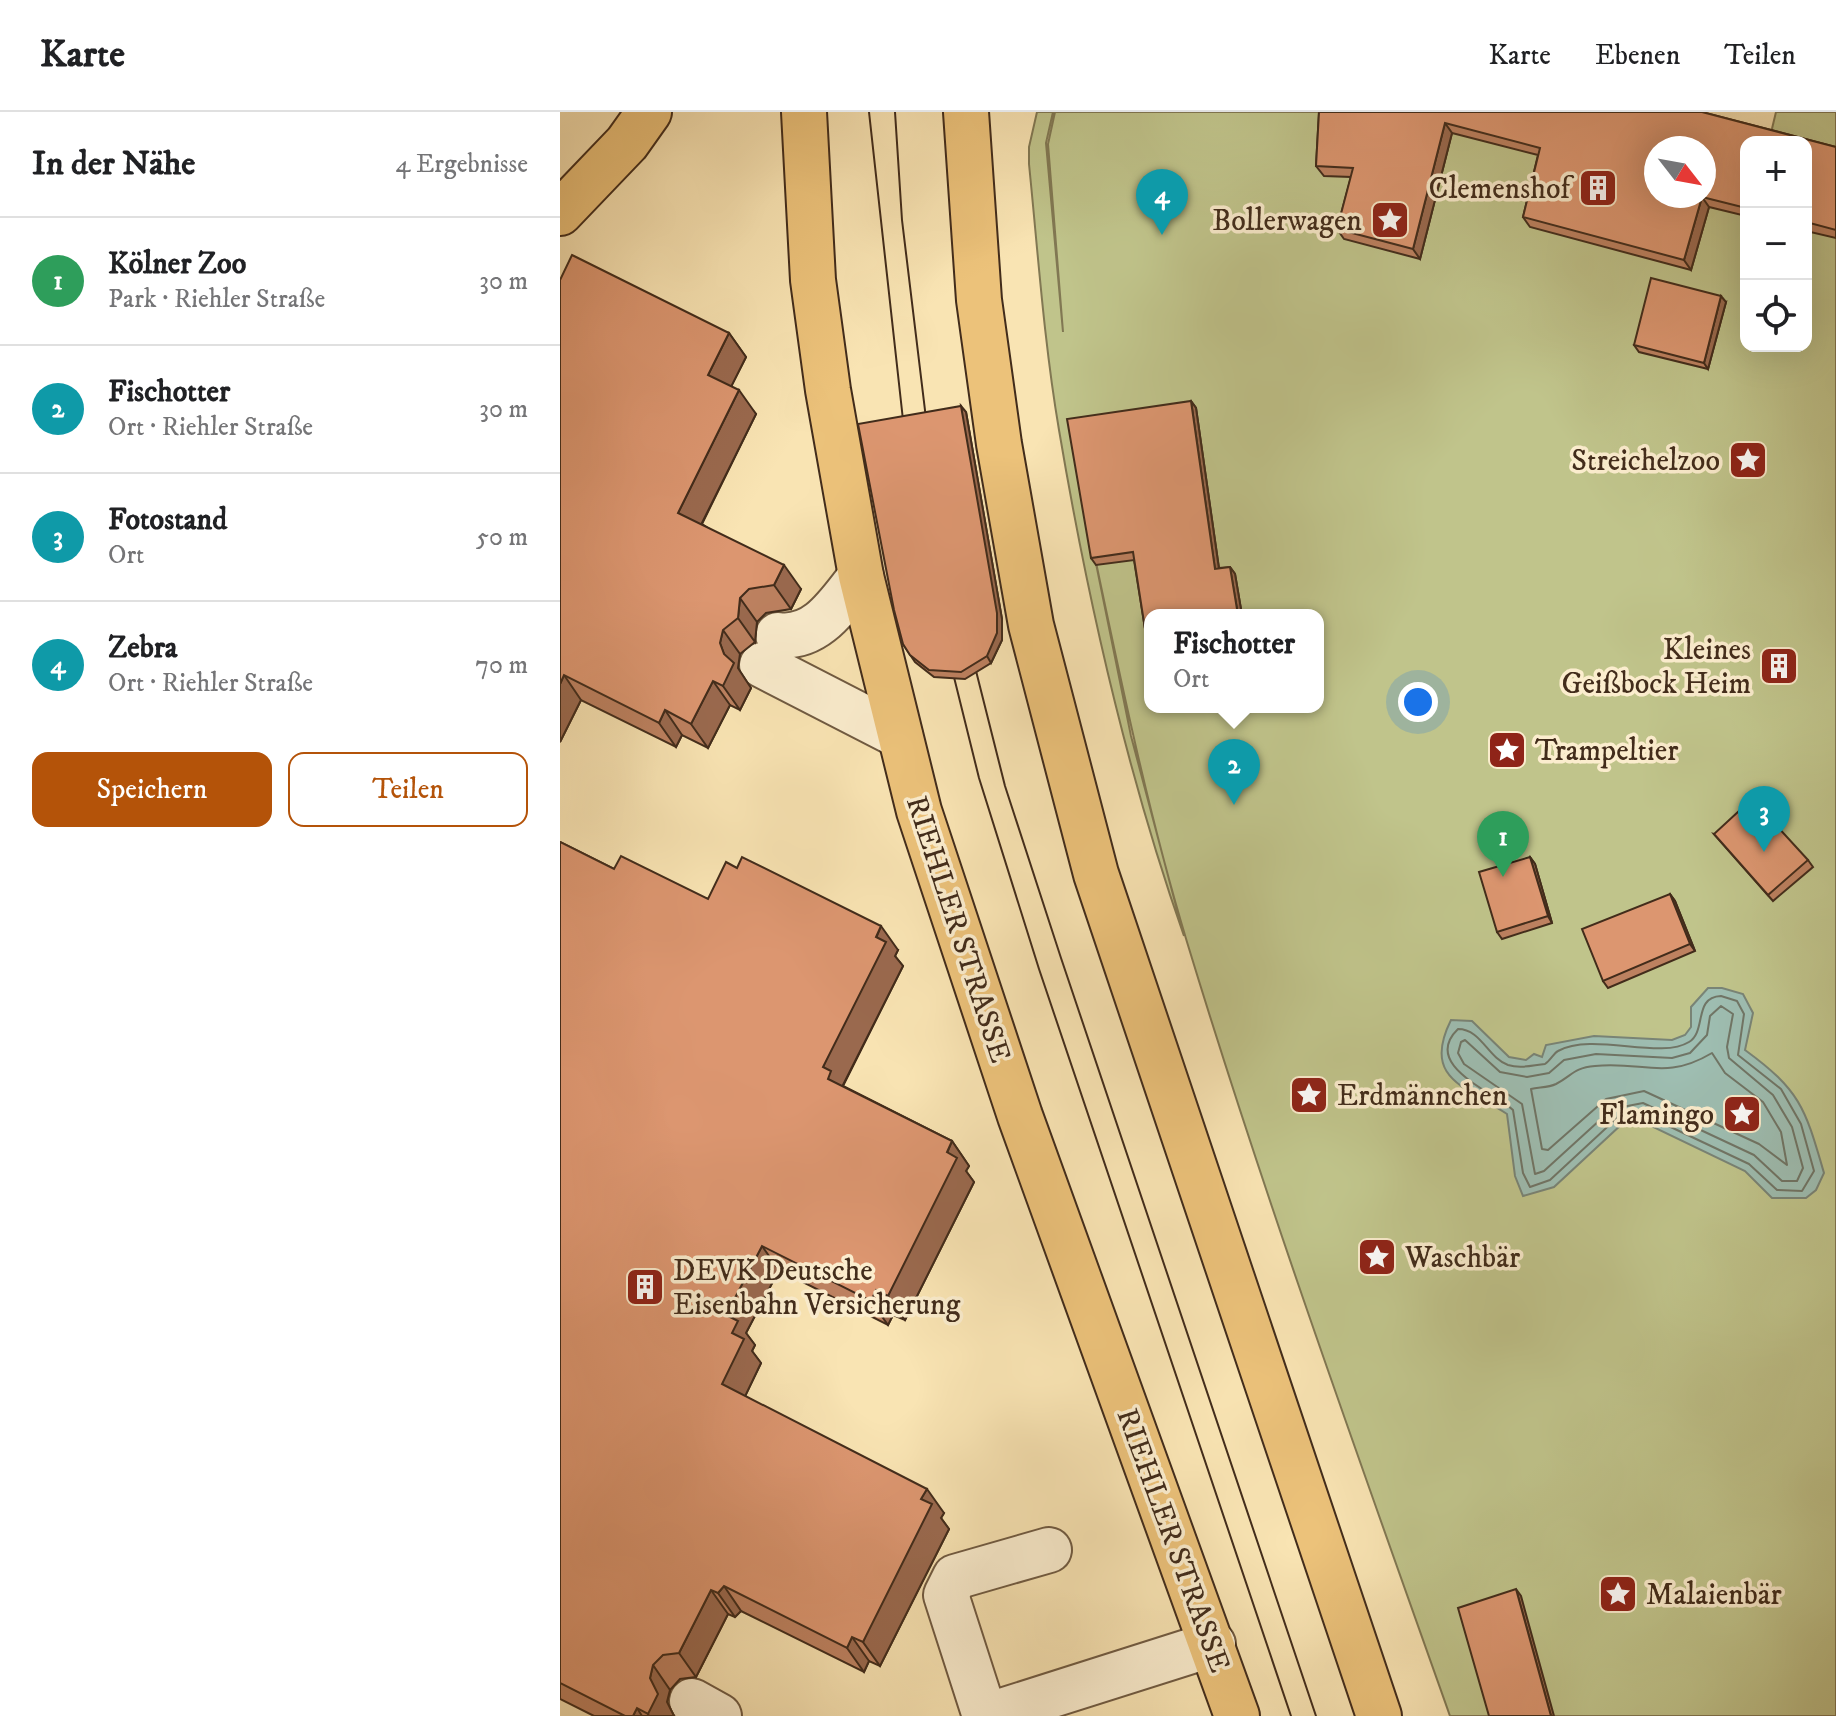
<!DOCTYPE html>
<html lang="de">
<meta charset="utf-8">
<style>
body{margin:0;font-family:"IM FELL DW Pica",serif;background:#f2f2f2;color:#202124}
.controls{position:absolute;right:24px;top:24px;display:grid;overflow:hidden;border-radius:16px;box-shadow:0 8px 32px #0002}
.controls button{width:72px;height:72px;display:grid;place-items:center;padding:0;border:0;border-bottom:2px solid #e0e0e0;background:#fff;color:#202124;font:40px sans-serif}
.compass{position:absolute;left:1084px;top:24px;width:72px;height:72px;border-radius:50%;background:#fff;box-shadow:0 8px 32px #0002;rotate:121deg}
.you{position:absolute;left:858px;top:590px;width:28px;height:28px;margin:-20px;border:6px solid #fff;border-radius:50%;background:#1a73e8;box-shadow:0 0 0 12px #1a73e833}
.badge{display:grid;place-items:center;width:52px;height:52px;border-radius:50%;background:#b45309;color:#fff;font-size:26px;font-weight:700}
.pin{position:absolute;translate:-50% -66px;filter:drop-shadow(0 2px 4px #0008)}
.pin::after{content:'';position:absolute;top:42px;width:28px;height:24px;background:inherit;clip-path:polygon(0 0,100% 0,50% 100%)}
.popup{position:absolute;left:584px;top:497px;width:180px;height:104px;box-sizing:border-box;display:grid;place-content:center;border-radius:16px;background:#fff;filter:drop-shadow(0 2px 6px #0005);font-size:26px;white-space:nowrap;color:#757577}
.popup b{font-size:30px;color:#202124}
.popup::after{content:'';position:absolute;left:50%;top:100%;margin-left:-16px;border:16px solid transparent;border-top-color:#fff}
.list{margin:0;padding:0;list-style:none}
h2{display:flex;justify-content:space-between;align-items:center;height:104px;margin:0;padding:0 32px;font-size:34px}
h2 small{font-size:26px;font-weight:400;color:#757577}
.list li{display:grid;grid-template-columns:52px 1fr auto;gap:24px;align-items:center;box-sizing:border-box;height:128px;padding:0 32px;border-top:2px solid #e0e0e0}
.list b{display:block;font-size:30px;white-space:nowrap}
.list p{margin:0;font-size:26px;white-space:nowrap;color:#757577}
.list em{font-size:26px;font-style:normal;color:#757577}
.actions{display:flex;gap:16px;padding:24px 32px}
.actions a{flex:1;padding:18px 0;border:2px solid #b45309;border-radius:16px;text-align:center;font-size:28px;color:#b45309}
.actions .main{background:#b45309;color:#fff}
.icon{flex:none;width:44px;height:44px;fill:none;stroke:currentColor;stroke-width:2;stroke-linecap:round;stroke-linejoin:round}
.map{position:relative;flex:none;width:1276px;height:1604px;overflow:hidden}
header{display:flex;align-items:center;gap:48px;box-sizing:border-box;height:112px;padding:0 40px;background:#fff;border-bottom:2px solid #e0e0e0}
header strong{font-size:38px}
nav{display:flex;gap:44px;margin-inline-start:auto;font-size:28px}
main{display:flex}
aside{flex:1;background:#fff}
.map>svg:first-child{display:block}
.green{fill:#c0c48b;stroke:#817853;stroke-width:2;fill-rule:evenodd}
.water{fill:#9ebeb2;stroke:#798476;stroke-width:2}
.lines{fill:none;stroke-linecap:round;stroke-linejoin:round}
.shore{stroke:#707566;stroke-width:2}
.minor-casing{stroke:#705a41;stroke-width:48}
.major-casing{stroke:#422c1b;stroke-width:48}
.highway-casing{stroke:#422c1b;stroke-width:48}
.minor{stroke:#fbedce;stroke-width:44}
.major{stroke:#ecc27a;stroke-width:44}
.highway{stroke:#ecc27a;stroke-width:44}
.tram{stroke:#422c1b;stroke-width:2}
.wall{fill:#bd8160;stroke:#422c1b;stroke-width:2;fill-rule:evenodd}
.shaded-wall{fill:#9a694e;stroke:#422c1b;stroke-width:2}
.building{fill:#dc9670;stroke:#422c1b;stroke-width:2;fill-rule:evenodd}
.labels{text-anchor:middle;stroke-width:7;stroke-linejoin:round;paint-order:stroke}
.poi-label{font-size:30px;fill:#422c1b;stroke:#fbedce;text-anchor:end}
.street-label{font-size:30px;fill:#422c1b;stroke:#fbedce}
</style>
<header>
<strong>Karte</strong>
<nav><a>Karte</a><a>Ebenen</a><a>Teilen</a></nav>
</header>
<main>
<aside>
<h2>In der Nähe<small>4 Ergebnisse</small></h2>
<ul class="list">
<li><span class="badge" style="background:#2e9e5b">1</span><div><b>Kölner Zoo</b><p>Park · Riehler Straße</p></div><em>30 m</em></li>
<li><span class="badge" style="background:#0f9aa8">2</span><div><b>Fischotter</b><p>Ort · Riehler Straße</p></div><em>30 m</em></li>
<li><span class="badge" style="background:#0f9aa8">3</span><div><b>Fotostand</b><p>Ort</p></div><em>50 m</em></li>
<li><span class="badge" style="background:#0f9aa8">4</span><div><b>Zebra</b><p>Ort · Riehler Straße</p></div><em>70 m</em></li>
</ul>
<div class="actions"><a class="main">Speichern</a><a>Teilen</a></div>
</aside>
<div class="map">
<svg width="1276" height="1604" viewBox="0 0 1276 1604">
<rect width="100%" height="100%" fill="#f9e4b3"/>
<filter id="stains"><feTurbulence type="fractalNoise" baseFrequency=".0025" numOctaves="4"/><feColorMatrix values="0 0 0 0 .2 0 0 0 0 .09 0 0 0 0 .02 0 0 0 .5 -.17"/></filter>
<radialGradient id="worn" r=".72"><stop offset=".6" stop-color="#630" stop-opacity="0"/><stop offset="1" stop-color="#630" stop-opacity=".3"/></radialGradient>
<path class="green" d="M 477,0 L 493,0 L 486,31 L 503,220 L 488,32 L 495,0 L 1063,0 L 1210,25 L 1216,0 L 1276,0 L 1276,1604 L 890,1604 C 799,1347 706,1090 627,830 C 586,694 558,555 529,417 L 571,624 L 624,824 C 566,659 528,490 499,318 C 484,230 478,141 469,52 L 469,35 ZM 1186,30 L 1246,30 L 1246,234 L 1186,234 ZM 1096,36 L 1144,36 L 1144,84 L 1096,84 ZM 590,503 L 758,503 L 758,595 L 590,595 Z"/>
<path class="water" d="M 1148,876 L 1162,876 L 1183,882 L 1193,901 L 1185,938 C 1241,979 1245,996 1264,1061 L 1256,1078 L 1246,1086 L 1212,1086 L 1185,1059 L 1081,1009 L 1062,1012 L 994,1075 L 963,1084 L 955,1064 L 947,1002 C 904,974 862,966 891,908 L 912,909 L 949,945 L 966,948 L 974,942 L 982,945 L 986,933 L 1034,924 L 1112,928 L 1125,923 L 1131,915 L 1131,895 Z"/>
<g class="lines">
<g class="shore">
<path d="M 1161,884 L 1177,889 L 1184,902 L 1178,943 L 1221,977 L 1241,1012 L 1254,1059 L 1242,1079 L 1217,1078 L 1189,1052 L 1081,1001 L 1058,1005 L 990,1068 L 970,1075 L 963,1061 L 953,998 C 932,979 861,953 898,917 C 921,917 928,946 948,953 C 961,957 973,953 985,952 C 990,949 994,941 998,939 C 1033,920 1100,948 1129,930 C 1147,919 1133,885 1161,884 Z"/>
<polygon points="1161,894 1173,902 1167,935 1169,946 1213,983 1232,1015 1243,1056 1237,1069 1222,1069 1194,1043 1083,991 1052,997 984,1059 975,1062 962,992 904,952 898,941 901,930 905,928 940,960 967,965 989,961 1004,948 1036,942 1112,946 1130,941 1147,923 1150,904"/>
<path d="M 1152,941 L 1165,961 L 1203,990 L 1221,1020 L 1227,1053 L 1199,1032 L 1084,979 L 1046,987 L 988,1038 L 982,1037 L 971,977 C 979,975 988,976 996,972 C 1013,963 1013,956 1035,954 C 1084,949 1105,969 1152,941 Z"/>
</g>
<g class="minor-casing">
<g id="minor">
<path d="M 218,523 C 258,528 279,491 301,464"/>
<polyline points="202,553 340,624"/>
<polyline points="132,1589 159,1604"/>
<polyline points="425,1604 386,1483 395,1465 489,1438"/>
<polyline points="426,1604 653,1532"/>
</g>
</g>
<g class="major-casing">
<g id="major">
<polyline points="244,0 253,168 268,278 301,464 359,699 460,1004 677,1604"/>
<polyline points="406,0 419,188 439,332 471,513 536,762 819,1604"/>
</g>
</g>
<g class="highway-casing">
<polyline id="highway" points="0,101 67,31 89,0"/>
</g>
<use href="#minor" class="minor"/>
<use href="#major" class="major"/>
<use href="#highway" class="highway"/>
<g class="tram">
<polyline points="309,0 345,326"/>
<polyline points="335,0 342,108 368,323"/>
<polyline points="411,539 445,674 501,846 756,1604"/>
<polyline points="389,545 419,666 479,857 731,1604"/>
</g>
</g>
<g class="wall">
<path d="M 759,0 L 1142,0 L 1276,35 L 1276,126 L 1246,119 L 1246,30 L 1186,30 L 1186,104 L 1149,95 L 1131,158 L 970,115 L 963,105 L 978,43 L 892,21 L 860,147 L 784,127 L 777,117 L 791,65 L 764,64 L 756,54 ZM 1096,36 L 1144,36 L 1144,84 L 1096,84 Z"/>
<polygon points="0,168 169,221 186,245 171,274 196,302 142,412 241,477 231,497 206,501 197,510 195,530 180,542 177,555 191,576 180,598 170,593 148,636 122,623 116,635 21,588 0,630"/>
<polygon points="1166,190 1148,257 1079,240 1074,233"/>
<polygon points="631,289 636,296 659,456 670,455 675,462 682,503 590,503 590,528 586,523 574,448 536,453 531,446"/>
<polygon points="406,300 442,507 442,528 431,551 405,567 374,565 355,550 343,532"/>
<polygon points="1154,722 1248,748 1253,755 1213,789"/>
<polygon points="0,730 54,757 148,787 338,838 335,844 343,854 283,974 392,1029 409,1054 406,1059 414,1070 345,1208 333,1203 328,1213 219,1158 186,1221 195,1233 192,1239 201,1251 185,1284 384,1401 381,1406 389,1417 320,1554 309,1549 304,1560 181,1499 175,1505 168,1502 136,1565 120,1567 110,1578 107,1590 114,1604 34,1604 0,1587"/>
<polygon points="970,745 975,752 992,811 942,827 937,820"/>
<polygon points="1110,782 1115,789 1135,839 1048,876 1043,869"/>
</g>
<g class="shaded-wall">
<polygon points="885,11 892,21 860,147 853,137"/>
<polygon points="1142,85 1149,95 1131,158 1124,148"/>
<polygon points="1161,184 1166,190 1148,257 1144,251"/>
<polygon points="169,221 186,245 165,287 148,263"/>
<polygon points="179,278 196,302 135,425 118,401"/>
<polygon points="631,289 636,296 660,464 655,457"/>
<polygon points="401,294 406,300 442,507 442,528 431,551 427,544"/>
<polygon points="224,453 241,477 231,497 214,473"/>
<polygon points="670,455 675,462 682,503 678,503"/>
<polygon points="180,486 197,510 195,530 178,506"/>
<polygon points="163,518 180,542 178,556 191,576 180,598 163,574 164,542 160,531"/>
<polygon points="4,563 21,588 0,630 0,572"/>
<polygon points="153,569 170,593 148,636 131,612"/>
<polygon points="105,598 122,623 116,635 99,611"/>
<polygon points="970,745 975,752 992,811 988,804"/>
<polygon points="1110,782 1115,789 1135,839 1130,832"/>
<polygon points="321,814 338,838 335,844 343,854 282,975 268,967 263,955"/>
<polygon points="392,1029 409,1054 406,1059 414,1070 345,1208 328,1184"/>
<polygon points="202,1134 219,1158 186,1221 195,1233 192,1239 201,1251 179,1297 162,1272 172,1221 166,1203"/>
<polygon points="316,1178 333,1203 328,1213 311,1189"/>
<polygon points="367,1377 384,1401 381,1406 389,1417 320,1554 303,1530 361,1387"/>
<polygon points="164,1474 181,1499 175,1505 158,1481"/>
<polygon points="956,1477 961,1484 994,1604 991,1604"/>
<polygon points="151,1478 168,1502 136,1565 119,1541"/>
<polygon points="292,1525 309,1549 304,1560 287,1536"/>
<polygon points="93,1553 110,1578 107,1590 114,1604 89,1604 88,1602 90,1566"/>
<polygon points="77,1596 82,1604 73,1604"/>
</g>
<g class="building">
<path d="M 759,0 L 1142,0 L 1276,35 L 1276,118 L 1246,110 L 1246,30 L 1186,30 L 1186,96 L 1142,85 L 1124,148 L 963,105 L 980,36 L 885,11 L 853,137 L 777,117 L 793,56 L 756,54 ZM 1096,36 L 1144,36 L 1144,84 L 1096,84 Z"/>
<polygon points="12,143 169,221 148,263 179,278 118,401 224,453 214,473 189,477 180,486 178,506 163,518 160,531 164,542 174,551 163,574 153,569 131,612 105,598 99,611 4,563 0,572 0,168"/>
<polygon points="1091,166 1161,184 1144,251 1074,233"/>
<polygon points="631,289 655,457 670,455 678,503 590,503 590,523 586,523 573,440 531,446 507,307"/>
<polygon points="401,294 437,501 437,521 427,544 401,560 369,558 350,543 343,532 334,498 298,312"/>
<polygon points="1192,687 1248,748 1208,783 1154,722"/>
<polygon points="0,730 54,757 61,744 148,787 166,750 177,756 182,745 321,814 316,825 326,830 263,955 271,959 268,967 392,1029 387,1040 397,1046 328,1184 316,1178 311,1189 202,1134 166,1203 178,1209 172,1221 184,1227 162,1272 367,1377 361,1387 372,1392 303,1530 292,1525 287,1536 164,1474 158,1481 151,1478 119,1541 103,1543 93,1553 90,1566 98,1582 88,1602 77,1596 73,1604 65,1604 0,1571"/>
<polygon points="970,745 988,804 937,820 919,760"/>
<polygon points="1110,782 1130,832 1043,869 1022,817"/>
<polygon points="956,1477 991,1604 929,1604 898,1496"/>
</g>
<defs>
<g id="building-square" transform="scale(2)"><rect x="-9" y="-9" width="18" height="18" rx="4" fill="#8f2418" stroke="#fbedce"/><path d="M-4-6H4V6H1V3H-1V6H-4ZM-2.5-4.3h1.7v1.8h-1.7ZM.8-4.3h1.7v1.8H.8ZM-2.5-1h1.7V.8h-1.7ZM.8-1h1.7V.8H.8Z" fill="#fff"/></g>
<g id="sight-square" transform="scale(2)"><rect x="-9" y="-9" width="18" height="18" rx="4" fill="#8f2418" stroke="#fbedce"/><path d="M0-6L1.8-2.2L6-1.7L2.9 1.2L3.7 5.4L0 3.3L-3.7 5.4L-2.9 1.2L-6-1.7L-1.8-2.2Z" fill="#fff"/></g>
</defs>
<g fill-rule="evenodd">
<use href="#building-square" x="1038" y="76"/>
<use href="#sight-square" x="830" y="108"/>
<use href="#sight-square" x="1188" y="348"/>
<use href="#building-square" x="1219" y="554"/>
<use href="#sight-square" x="947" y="638"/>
<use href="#sight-square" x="749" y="983"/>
<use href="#sight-square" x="1182" y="1002"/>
<use href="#sight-square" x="817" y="1145"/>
<use href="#building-square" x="85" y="1175"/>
<use href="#sight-square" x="1058" y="1482"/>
</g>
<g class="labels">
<g class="poi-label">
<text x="1010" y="86">Clemenshof</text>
<text x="802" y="118">Bollerwagen</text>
<text x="1160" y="358">Streichelzoo</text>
<text x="1191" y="547">Kleines<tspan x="1191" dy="34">Geißbock Heim</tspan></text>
<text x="975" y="648" text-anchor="start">Trampeltier</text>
<text x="777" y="993" text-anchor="start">Erdmännchen</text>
<text x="1154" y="1012">Flamingo</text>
<text x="845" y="1155" text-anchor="start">Waschbär</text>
<text x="113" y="1168" text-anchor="start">DEVK Deutsche<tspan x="113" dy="34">Eisenbahn Versicherung</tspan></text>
<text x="1086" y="1492" text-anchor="start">Malaienbär</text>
</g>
<g class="street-label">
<text transform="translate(399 817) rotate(72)" y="10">RIEHLER STRASSE</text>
<text transform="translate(614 1428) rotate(70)" y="10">RIEHLER STRASSE</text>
</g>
</g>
<rect width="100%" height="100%" filter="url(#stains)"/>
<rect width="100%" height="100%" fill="url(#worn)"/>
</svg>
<div class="controls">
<button>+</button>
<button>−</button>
<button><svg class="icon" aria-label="locate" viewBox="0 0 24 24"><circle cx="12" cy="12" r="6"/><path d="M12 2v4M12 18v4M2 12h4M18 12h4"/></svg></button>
</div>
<svg class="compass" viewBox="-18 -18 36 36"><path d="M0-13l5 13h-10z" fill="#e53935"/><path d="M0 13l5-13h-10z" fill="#757577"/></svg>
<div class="you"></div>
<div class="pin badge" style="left:943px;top:765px;background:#2e9e5b">1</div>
<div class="pin badge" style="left:674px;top:693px;background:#0f9aa8">2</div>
<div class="popup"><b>Fischotter</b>Ort</div>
<div class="pin badge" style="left:1204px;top:740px;background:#0f9aa8">3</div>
<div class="pin badge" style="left:602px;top:123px;background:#0f9aa8">4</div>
</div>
</main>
